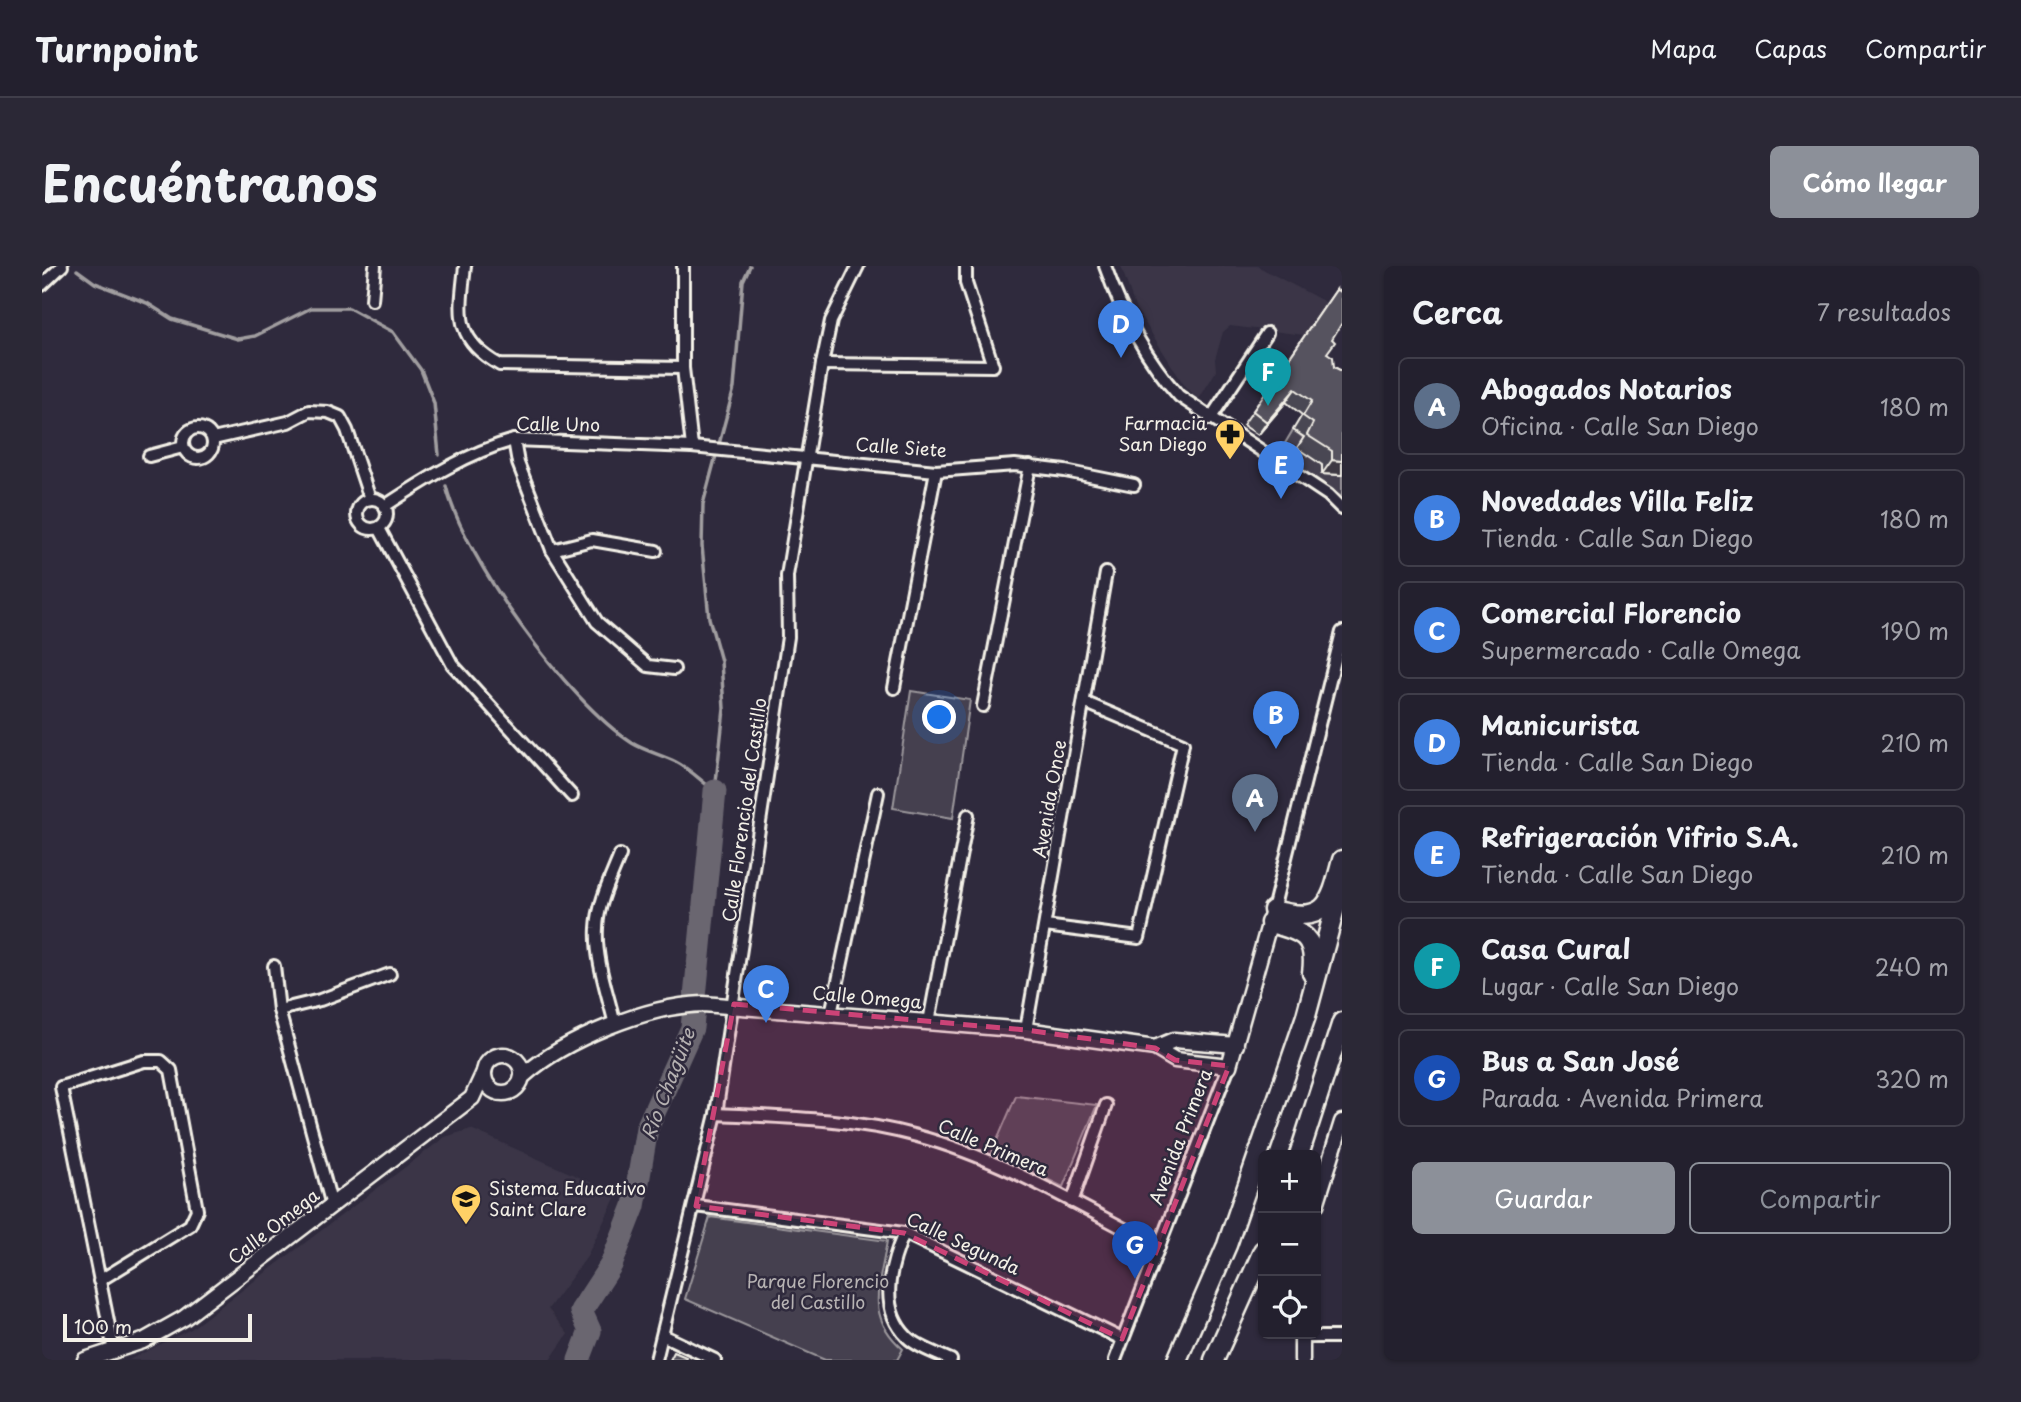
<!DOCTYPE html>
<html lang="es">
<meta charset="utf-8">
<style>
body{margin:0;font-family:"Playpen Sans",sans-serif;background:#2b2836;color:#f1f3f6}
.controls{position:absolute;right:21px;bottom:21px;display:grid;overflow:hidden;border-radius:10px;box-shadow:0 2px 5px #0004}
.controls button{width:63px;height:63px;display:grid;place-items:center;padding:0;border:0;border-bottom:2px solid #403e4a;background:#23202e;color:#f1f3f6;font:35px sans-serif}
.scale{position:absolute;left:21px;bottom:18px;width:189px;box-sizing:border-box;padding-left:7px;border:4px solid #f4f1e8;border-top:0;font-size:19px;line-height:24px;white-space:nowrap;color:#f4f1e8;-webkit-text-stroke:5px #2f2a3d;paint-order:stroke}
.you{position:absolute;left:898px;top:452px;width:24px;height:24px;margin:-18px;border:5px solid #fff;border-radius:50%;background:#1a73e8;box-shadow:0 0 0 10px #1a73e833}
.badge{display:grid;place-items:center;width:46px;height:46px;border-radius:50%;background:#8c9099;color:#fff;font-size:23px;font-weight:700}
.pin{position:absolute;translate:-50% -58px;filter:drop-shadow(0 2px 4px #0008)}
.pin::after{content:'';position:absolute;top:37px;width:24px;height:21px;background:inherit;clip-path:polygon(0 0,100% 0,50% 100%)}
.list{margin:0;padding:0;list-style:none}
h2{display:flex;justify-content:space-between;align-items:center;height:91px;margin:0;padding:0 28px;font-size:30px}
h2 small{font-size:23px;font-weight:400;color:#a3a3aa}
.list li{display:grid;grid-template-columns:46px 1fr auto;gap:21px;align-items:center;box-sizing:border-box;height:98px;margin:0 14px 14px;padding:0 14px;border:2px solid #403e4a;border-radius:10px}
.list b{display:block;font-size:26px;white-space:nowrap}
.list p{margin:0;font-size:23px;white-space:nowrap;color:#a3a3aa}
.list em{font-size:23px;font-style:normal;color:#a3a3aa}
.actions{display:flex;gap:14px;padding:21px 28px}
.actions a{flex:1;padding:16px 0;border:2px solid #8c9099;border-radius:10px;text-align:center;font-size:24px;color:#8c9099}
.actions .main{background:#8c9099;color:#fff}
.icon{flex:none;width:38px;height:38px;fill:none;stroke:currentColor;stroke-width:2;stroke-linecap:round;stroke-linejoin:round}
.map{position:relative;flex:none;width:1300px;height:1094px;overflow:hidden;border-radius:10px}
header{display:flex;align-items:center;gap:42px;box-sizing:border-box;height:98px;padding:0 35px;background:#23202e;border-bottom:2px solid #403e4a}
header strong{font-size:33px}
nav{display:flex;gap:38px;margin-inline-start:auto;font-size:24px}
.intro{display:flex;align-items:center;justify-content:space-between;box-sizing:border-box;height:168px;padding:0 42px}
h1{margin:0;font-size:49px}
.button{padding:18px 32px;border-radius:10px;background:#8c9099;color:#fff;font-size:24px;font-weight:700}
main{display:flex;gap:42px;padding:0 42px}
aside{flex:1;background:#23202e;border-radius:10px;box-shadow:0 2px 5px #0004}
.map>svg:first-child{display:block}
.built{fill:#3b3647}
.green{fill:#454050;stroke:#9c989c;stroke-width:2}
.lines{fill:none;stroke-linecap:round;stroke-linejoin:round}
.stream{stroke:#a19ea0;stroke-width:3.5}
.river{stroke:#6a6670;stroke-width:23}
.minor-casing{stroke:#f4f1e8;stroke-width:16}
.tertiary-casing{stroke:#f4f1e8;stroke-width:19}
.trunk-casing{stroke:#f4f1e8;stroke-width:23}
.minor{stroke:#2f2a3d;stroke-width:10}
.tertiary{stroke:#2f2a3d;stroke-width:14}
.trunk{stroke:#2f2a3d;stroke-width:18}
.wall{fill:#4a4752;stroke:#f4f1e8;stroke-width:2}
.shaded-wall{fill:#3c3942;stroke:#f4f1e8;stroke-width:2}
.building{fill:#56525f;stroke:#f4f1e8;stroke-width:2}
.marked{fill:#cc4377;fill-opacity:0.2;stroke:#cc4377;stroke-width:5;stroke-dasharray:14 9;stroke-linejoin:round}
.labels{text-anchor:middle;stroke-width:5;stroke-linejoin:round;paint-order:stroke}
.poi-label{font-size:18px;fill:#f4f1e8;stroke:#2f2a3d;text-anchor:end}
.street-label{font-size:18px;fill:#f4f1e8;stroke:#2f2a3d}
.park-label{font-size:18px;fill:#b7b3b3;stroke:#2f2a3d}
.water-label{font-size:19px;font-style:italic;fill:#b6b2b2;stroke:#2f2a3d}
</style>
<header>
<strong>Turnpoint</strong>
<nav><a>Mapa</a><a>Capas</a><a>Compartir</a></nav>
</header>
<div class="intro"><h1>Encuéntranos</h1><a class="button">Cómo llegar</a></div>
<main>
<div class="map">
<svg width="1300" height="1094" viewBox="0 0 1300 1094">
<rect width="100%" height="100%" fill="#2f2a3d"/>
<filter id="ink" filterUnits="userSpaceOnUse"><feTurbulence type="fractalNoise" baseFrequency=".0143" numOctaves="2"/><feDisplacementMap in="SourceGraphic" scale="14" xChannelSelector="R" yChannelSelector="G"/><feConvolveMatrix kernelMatrix="1 2 1 2 8 2 1 2 1" color-interpolation-filters="sRGB"/></filter>
<g filter="url(#ink)">
<g class="built">
<polygon points="1079,0 1215,0 1285,37 1263,69 1188,60 1181,66 1173,93 1174,105 1157,133 1144,122 1093,41"/>
<polygon points="429,863 575,928 544,992 506,1043 526,1068 508,1094 87,1094 149,1063 403,871"/>
</g>
<g class="green">
<path d="M 1251,164 C 1265,173 1280,191 1281,207 L 1300,209 L 1300,231 L 1236,189 Z"/>
<polygon points="869,425 928,434 911,552 851,542"/>
<polygon points="974,830 1055,839 1021,921 950,886"/>
<path d="M 668,951 L 845,975 C 838,1020 822,1049 861,1083 L 855,1094 L 783,1094 L 643,1033 Z"/>
</g>
<g class="lines">
<g class="stream">
<polyline points="35,4 53,17 105,37 130,53 196,73 213,70 269,42 307,42 351,66 379,104 392,137 397,189"/>
<path d="M 404,220 C 422,293 526,436 590,477 C 603,485 620,489 634,496 C 648,503 660,516 673,525"/>
<polyline points="673,525 682,443 679,395 667,352 660,280 661,238 692,122 701,15 708,0"/>
</g>
<polyline class="river" points="537,1094 548,1065 539,1045 569,999 592,940 605,862 650,762 673,525"/>
<g class="minor-casing">
<g id="minor">
<path d="M 423,0 C 418,47 411,73 458,99 L 641,102"/>
<polyline points="641,0 641,102 650,181"/>
<path d="M 1063,0 C 1080,48 1103,92 1137,130 L 1286,229 L 1300,243"/>
<polyline points="0,19 20,0"/>
<polyline points="330,34 333,0"/>
<polyline points="780,98 951,100 924,17 924,0"/>
<polyline points="1168,153 1225,67"/>
<circle cx="156" cy="177" r="15"/>
<polyline points="171,173 246,156 267,145 286,146 298,151 305,164 328,233"/>
<polyline points="472,174 476,197 510,284 555,356 606,400 632,403"/>
<polyline points="107,190 141,181"/>
<circle cx="330" cy="248" r="15"/>
<path d="M 343,240 C 384,213 425,187 472,174 L 650,181 L 894,205 L 973,199 L 1023,205 L 1092,219"/>
<polyline points="337,262 410,398 530,530"/>
<polyline points="510,284 550,274 614,285"/>
<polyline points="852,422 894,205"/>
<polyline points="941,440 988,200"/>
<polyline points="1231,644 1300,366"/>
<polyline points="1003,660 1097,672 1141,478 1042,436"/>
<polyline points="232,700 237,744 290,940"/>
<polyline points="237,744 278,734 348,708"/>
<polyline points="789,748 836,527"/>
<polyline points="887,756 926,549"/>
<path d="M 573,759 C 566,728 553,694 555,662 C 556,637 569,612 578,589"/>
<polyline points="984,764 1064,307"/>
<path d="M 674,848 C 740,851 811,852 875,870 C 961,893 1039,941 1117,981"/>
<polyline points="1030,936 1064,839"/>
<polyline points="654,940 862,967 1080,1073"/>
<path d="M 862,967 C 848,1000 836,1042 865,1071 C 875,1081 896,1088 909,1094"/>
<polyline points="57,1015 148,959 155,944 129,804 119,795 102,795 19,821 72,1085"/>
<polyline points="622,1070 673,1094"/>
<polyline points="1260,1071 1300,1071"/>
<polyline points="614,1094 674,848 746,371 745,310 780,98 789,55 816,0"/>
<polyline points="1073,1094 1187,800"/>
</g>
</g>
<g class="tertiary-casing">
<g id="tertiary">
<polyline points="1113,782 1132,774 1194,779"/>
<circle cx="461" cy="808" r="19"/>
<path d="M 481,810 C 523,773 604,740 661,738 L 984,764 L 1113,782 L 1133,794 L 1187,800 L 1230,648"/>
<polyline points="1274,939 1300,856"/>
<polyline points="43,1094 101,1075 142,1052 430,832 442,806"/>
<polyline points="1260,1094 1260,1068"/>
</g>
</g>
<g class="trunk-casing">
<g id="trunk">
<path d="M 1231,644 C 1284,658 1288,641 1300,594"/>
<path d="M 1228,657 C 1260,665 1275,670 1270,707"/>
<polyline points="1257,889 1300,756"/>
<polyline points="1135,1094 1185,979 1264,750 1300,616"/>
<polyline points="1172,1094 1221,985"/>
</g>
</g>
<use href="#minor" class="minor"/>
<use href="#tertiary" class="tertiary"/>
<use href="#trunk" class="trunk"/>
</g>
<polygon class="wall" points="1294,24 1290,73 1285,87 1292,101 1300,105 1300,209 1280,208 1280,199 1255,182 1262,171 1251,164 1260,149 1244,136 1216,169 1201,159"/>
<g class="shaded-wall">
<polygon points="1253,123 1244,136 1216,169 1225,156"/>
<polygon points="1290,194 1300,195 1300,209 1280,208"/>
</g>
<g class="building">
<polygon points="1294,24 1300,26 1300,57 1290,73 1293,76 1285,87 1291,91 1292,101 1300,105 1300,195 1290,194 1290,185 1265,169 1271,157 1261,150 1270,135 1253,123 1225,156 1211,145"/>
<polygon points="632,1086 644,1091 643,1094 628,1094"/>
</g>
</g>
<path class="marked" d="M 692,738 L 984,764 L 1113,782 L 1133,794 L 1187,800 L 1080,1073 L 862,967 L 654,940 Z"/>
<defs>
<g id="pharmacy-pin" transform="scale(1.575)"><path d="M0 17L-7.5 6A9.5 9.5 0 1 1 7.5 6Z" fill="#ffd166" stroke="#2f2a3d"/><path d="M-2-6h4v4h4v4h-4v4h-4v-4h-4v-4h4Z" fill="#111"/></g>
<g id="school-pin" transform="scale(1.575)"><path d="M0 17L-7.5 6A9.5 9.5 0 1 1 7.5 6Z" fill="#ffd166" stroke="#2f2a3d"/><path d="M0-5L7-2L0 1L-7-2ZM-4 1L0 2.5L4 1V4Q0 6-4 4Z" fill="#111"/></g>
</defs>
<g fill-rule="evenodd">
<use href="#pharmacy-pin" x="1188" y="168"/>
<use href="#school-pin" x="424" y="933"/>
</g>
<g class="labels">
<g class="poi-label">
<text x="1165" y="164">Farmacia<tspan x="1165" dy="21">San Diego</tspan></text>
<text x="447" y="929" text-anchor="start">Sistema Educativo<tspan x="447" dy="21">Saint Clare</tspan></text>
</g>
<g class="street-label">
<text transform="translate(516 159) rotate(1)" y="6">Calle Uno</text>
<text transform="translate(859 182) rotate(4)" y="6">Calle Siete</text>
<text transform="translate(1008 533) rotate(-80)" y="6">Avenida Once</text>
<text transform="translate(703 544) rotate(-82)" y="6">Calle Florencio del Castillo</text>
<text transform="translate(825 732) rotate(5)" y="6">Calle Omega</text>
<text transform="translate(1139 871) rotate(-69)" y="6">Avenida Primera</text>
<text transform="translate(951 882) rotate(23)" y="6">Calle Primera</text>
<text transform="translate(232 961) rotate(-38)" y="6">Calle Omega</text>
<text transform="translate(921 978) rotate(25)" y="6">Calle Segunda</text>
</g>
<g class="park-label">
<text x="776" y="1022">Parque Florencio<tspan x="776" dy="21">del Castillo</tspan></text>
</g>
<g class="water-label">
<text transform="translate(626 818) rotate(-69)" y="7">Río Chagüite</text>
</g>
</g>
</svg>
<div class="controls">
<button>+</button>
<button>−</button>
<button><svg class="icon" aria-label="locate" viewBox="0 0 24 24"><circle cx="12" cy="12" r="6"/><path d="M12 2v4M12 18v4M2 12h4M18 12h4"/></svg></button>
</div>
<div class="scale">100 m</div>
<div class="you"></div>
<div class="pin badge" style="left:1213px;top:566px;background:#5c6f8a">A</div>
<div class="pin badge" style="left:1234px;top:483px;background:#3f7fe0">B</div>
<div class="pin badge" style="left:724px;top:757px;background:#3f7fe0">C</div>
<div class="pin badge" style="left:1079px;top:92px;background:#3f7fe0">D</div>
<div class="pin badge" style="left:1239px;top:233px;background:#3f7fe0">E</div>
<div class="pin badge" style="left:1226px;top:140px;background:#0f9aa8">F</div>
<div class="pin badge" style="left:1093px;top:1013px;background:#1a4fb4">G</div>
</div>
<aside>
<h2>Cerca<small>7 resultados</small></h2>
<ul class="list">
<li><span class="badge" style="background:#5c6f8a">A</span><div><b>Abogados Notarios</b><p>Oficina · Calle San Diego</p></div><em>180 m</em></li>
<li><span class="badge" style="background:#3f7fe0">B</span><div><b>Novedades Villa Feliz</b><p>Tienda · Calle San Diego</p></div><em>180 m</em></li>
<li><span class="badge" style="background:#3f7fe0">C</span><div><b>Comercial Florencio</b><p>Supermercado · Calle Omega</p></div><em>190 m</em></li>
<li><span class="badge" style="background:#3f7fe0">D</span><div><b>Manicurista</b><p>Tienda · Calle San Diego</p></div><em>210 m</em></li>
<li><span class="badge" style="background:#3f7fe0">E</span><div><b>Refrigeración Vifrio S.A.</b><p>Tienda · Calle San Diego</p></div><em>210 m</em></li>
<li><span class="badge" style="background:#0f9aa8">F</span><div><b>Casa Cural</b><p>Lugar · Calle San Diego</p></div><em>240 m</em></li>
<li><span class="badge" style="background:#1a4fb4">G</span><div><b>Bus a San José</b><p>Parada · Avenida Primera</p></div><em>320 m</em></li>
</ul>
<div class="actions"><a class="main">Guardar</a><a>Compartir</a></div>
</aside>
</main>
